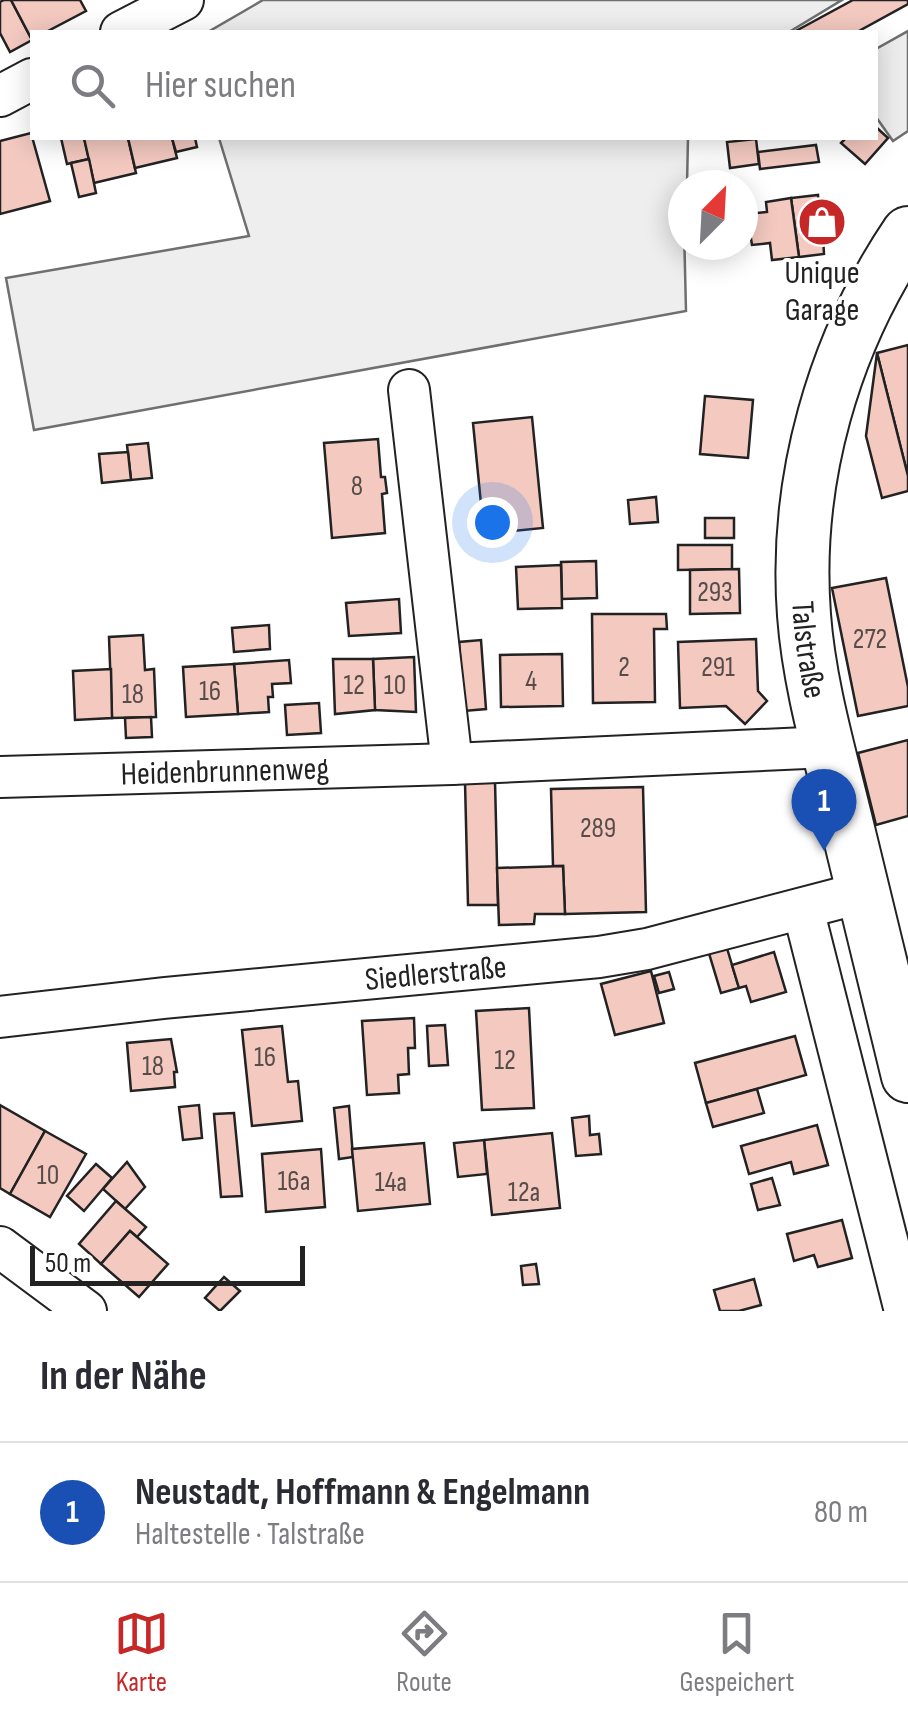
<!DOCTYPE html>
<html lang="de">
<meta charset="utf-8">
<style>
body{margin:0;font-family:"Sofia Sans Condensed",sans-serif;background:#f7f7f7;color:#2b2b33}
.compass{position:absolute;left:668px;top:170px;width:90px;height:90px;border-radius:50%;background:#fff;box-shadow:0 5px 25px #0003;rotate:24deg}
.scale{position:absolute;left:30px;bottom:25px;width:275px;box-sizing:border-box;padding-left:10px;border:5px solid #222;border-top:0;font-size:28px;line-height:35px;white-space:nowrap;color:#222;-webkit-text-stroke:8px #fff;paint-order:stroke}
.you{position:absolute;left:492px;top:522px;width:35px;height:35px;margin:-25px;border:8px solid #fff;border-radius:50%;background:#1a73e8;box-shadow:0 0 0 15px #1a73e833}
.badge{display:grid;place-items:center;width:65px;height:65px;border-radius:50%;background:#c62828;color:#fff;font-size:32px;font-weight:700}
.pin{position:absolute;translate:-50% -82px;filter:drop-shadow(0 2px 5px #0008)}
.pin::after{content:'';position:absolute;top:52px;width:35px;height:30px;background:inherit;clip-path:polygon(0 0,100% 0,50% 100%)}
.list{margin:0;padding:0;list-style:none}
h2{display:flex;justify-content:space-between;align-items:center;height:130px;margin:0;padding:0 40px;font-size:42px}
h2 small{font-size:32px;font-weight:400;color:#7c7c81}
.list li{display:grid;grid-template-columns:65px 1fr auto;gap:30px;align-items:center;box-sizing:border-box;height:140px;padding:0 40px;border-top:2px solid #e1e1e2}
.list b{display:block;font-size:38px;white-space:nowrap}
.list p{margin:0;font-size:32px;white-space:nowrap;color:#7c7c81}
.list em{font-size:32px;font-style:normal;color:#7c7c81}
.icon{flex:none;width:55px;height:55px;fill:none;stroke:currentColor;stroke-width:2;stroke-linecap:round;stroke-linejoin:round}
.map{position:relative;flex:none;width:908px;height:1311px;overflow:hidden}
.search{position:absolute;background:#fff;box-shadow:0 5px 25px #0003;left:30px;right:30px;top:30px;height:110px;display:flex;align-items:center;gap:25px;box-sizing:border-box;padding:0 35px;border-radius:0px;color:#7c7c81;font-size:38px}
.sheet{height:270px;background:#fff}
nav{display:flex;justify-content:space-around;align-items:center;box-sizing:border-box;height:140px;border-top:2px solid #e1e1e2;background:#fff;font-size:28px;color:#7c7c81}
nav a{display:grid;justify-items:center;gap:5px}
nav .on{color:#c62828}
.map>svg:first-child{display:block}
.green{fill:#eee;stroke:#6f6f6f;stroke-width:2.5}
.parking{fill:#ededed;stroke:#6f6f6f;stroke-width:2.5}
.building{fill:#f3c9c0;stroke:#222;stroke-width:2.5}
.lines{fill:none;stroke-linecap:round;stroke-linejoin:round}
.minor-casing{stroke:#222;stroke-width:44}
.major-casing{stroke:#222;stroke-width:56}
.minor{stroke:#fff;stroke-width:40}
.major{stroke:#fff;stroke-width:52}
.labels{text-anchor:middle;stroke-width:8;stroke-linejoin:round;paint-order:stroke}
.number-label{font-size:28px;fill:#564c4a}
.poi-label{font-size:32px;fill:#222;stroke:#fff}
.street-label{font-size:32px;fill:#222;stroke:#fff}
</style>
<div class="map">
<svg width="908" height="1311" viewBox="0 0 908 1311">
<rect width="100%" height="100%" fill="#fff"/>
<g class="green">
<polygon points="263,0 842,0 789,32 208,32"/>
<polygon points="219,138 688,138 687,185 683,185 686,311 34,430 6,278 249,236"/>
</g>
<polygon class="parking" points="908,31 908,131 893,141 876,117 876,49"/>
<g class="building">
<polygon points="4,0 11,0 32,40 10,52 0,33 0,2"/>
<polygon points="11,0 80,0 86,11 46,32 32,32 32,40"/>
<polygon points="853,0 908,0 908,4 857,32 794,32"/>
<polygon points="876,127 888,138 865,164 841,143 846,138 876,138"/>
<polygon points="31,133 50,201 0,214 0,141"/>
<polygon points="61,138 84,138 89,159 67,164"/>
<polygon points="84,138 128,138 136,173 94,183"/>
<polygon points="128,138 172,138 177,158 135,168"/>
<polygon points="172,138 195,138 197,147 176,152"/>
<polygon points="756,139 759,164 730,168 727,142"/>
<polygon points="816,145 819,162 760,169 758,152"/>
<polygon points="89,159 96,193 79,197 71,163"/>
<polygon points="818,195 819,205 833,204 837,235 823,236 824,254 799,257 791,198"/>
<polygon points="791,198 799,257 772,260 770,243 752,245 747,214 767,212 766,202"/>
<polygon points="908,345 908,476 877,353"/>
<polygon points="877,353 908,476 908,491 882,498 866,436"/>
<polygon points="705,396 753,400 748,458 700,454"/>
<polygon points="532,417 543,528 484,534 473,423"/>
<polygon points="378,439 381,477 385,477 387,493 382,494 385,533 332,538 324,443"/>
<polygon points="148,443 152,478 131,480 127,445"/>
<polygon points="128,452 131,480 102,483 99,454"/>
<polygon points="656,497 658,522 630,524 628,500"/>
<rect x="705" y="518" width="29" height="20"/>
<polygon points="678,545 732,545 732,569 678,570"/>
<polygon points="596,561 597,598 562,599 561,562"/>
<polygon points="561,565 562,608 518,609 516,567"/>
<polygon points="739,569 740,613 690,614 690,570"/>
<polygon points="886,578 908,687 908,706 858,716 832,588"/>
<polygon points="399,599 401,633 349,636 346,603"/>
<polygon points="592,614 666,614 667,629 654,629 655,702 593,703"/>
<polygon points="269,625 270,649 234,652 232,628"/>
<polygon points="143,635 145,670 154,669 156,717 112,718 109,637"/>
<polygon points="756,639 758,691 767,701 745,724 726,706 680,708 678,642"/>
<polygon points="481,640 486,709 464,711 459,642"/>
<polygon points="562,654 563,706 501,707 500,655"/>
<polygon points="414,657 416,712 375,710 373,659"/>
<polygon points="333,659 373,659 375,710 335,714"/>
<polygon points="289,660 291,683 272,684 273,697 268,697 269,712 238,714 234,664"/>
<polygon points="234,664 238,714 186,717 183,667"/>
<polygon points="111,669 112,718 75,720 73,671"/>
<polygon points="319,703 321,733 287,735 285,705"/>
<polygon points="151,717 152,737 126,738 125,718"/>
<polygon points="908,740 908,816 876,825 858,753"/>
<polygon points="495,781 498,905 468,905 465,782"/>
<polygon points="643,787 646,912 565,914 563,866 553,866 551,789"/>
<polygon points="563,866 565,914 535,914 534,924 499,925 497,868"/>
<polygon points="726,945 739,988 721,993 708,950"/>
<polygon points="774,952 786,992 751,1002 746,986 739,988 732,965"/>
<polygon points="651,971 664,1023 615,1035 601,984"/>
<polygon points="669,972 674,989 659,993 654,976"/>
<polygon points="529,1008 534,1108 482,1110 476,1011"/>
<polygon points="414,1018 415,1048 408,1048 409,1074 398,1075 399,1093 367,1095 362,1021"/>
<polygon points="445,1025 448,1065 429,1066 427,1026"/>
<polygon points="282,1026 288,1082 298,1081 302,1121 252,1126 242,1030"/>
<polygon points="795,1036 806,1075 706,1103 695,1063"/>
<polygon points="171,1039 177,1072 174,1072 175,1087 131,1091 127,1043"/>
<polygon points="757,1089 764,1113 713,1127 706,1103"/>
<polygon points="0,1105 45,1131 10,1194 0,1188"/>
<polygon points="199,1105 202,1138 183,1140 179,1107"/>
<polygon points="349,1106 353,1157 339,1159 334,1108"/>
<polygon points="234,1113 242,1196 221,1197 214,1114"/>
<polygon points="589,1116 590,1135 599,1134 601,1154 576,1156 572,1118"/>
<polygon points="817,1125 828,1165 794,1174 791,1162 749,1174 741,1146"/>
<polygon points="45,1131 86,1154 50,1217 10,1194"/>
<polygon points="552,1133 560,1208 492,1215 484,1140"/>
<polygon points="484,1140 487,1174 458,1177 454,1143"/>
<polygon points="424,1143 430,1204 358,1211 352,1149"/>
<polygon points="321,1149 325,1207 266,1212 262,1154"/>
<polygon points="127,1162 145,1187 125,1209 103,1189"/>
<polygon points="96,1164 112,1178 84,1211 67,1196"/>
<polygon points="772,1178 780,1205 758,1210 751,1184"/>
<polygon points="116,1201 146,1227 137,1237 130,1231 101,1264 79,1244"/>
<polygon points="842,1220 852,1258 818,1267 814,1255 794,1261 787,1234"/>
<polygon points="130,1231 168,1264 139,1297 101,1264"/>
<polygon points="536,1264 539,1284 523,1285 521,1266"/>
<polygon points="224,1277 240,1291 220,1311 205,1298"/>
<polygon points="754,1279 761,1305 739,1311 720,1311 714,1290"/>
</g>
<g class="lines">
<g class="minor-casing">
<g id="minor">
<polyline points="121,32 183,0"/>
<polyline points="0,96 32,79"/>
<polyline points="409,390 452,764"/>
<path id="s1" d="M 0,777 L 452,764 L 828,747"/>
<polyline points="803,909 905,1311"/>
<path id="s2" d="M 0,1017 L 164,998 L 599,957 L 647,949 L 864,892"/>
<polyline points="0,1247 86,1311"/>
</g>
</g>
<g class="major-casing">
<g id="major">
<path id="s3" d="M 908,233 C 833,344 794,481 804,615 C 809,683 829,751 845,817 C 866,903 887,990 908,1076"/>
</g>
</g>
<use href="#minor" class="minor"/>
<use href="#major" class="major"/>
</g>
<defs>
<g id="shop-disc" transform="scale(2.5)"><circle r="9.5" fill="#c62828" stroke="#fff"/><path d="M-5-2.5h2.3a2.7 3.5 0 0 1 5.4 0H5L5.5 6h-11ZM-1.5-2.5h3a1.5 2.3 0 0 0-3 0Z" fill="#fff"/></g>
</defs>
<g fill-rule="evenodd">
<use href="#shop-disc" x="822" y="222"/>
</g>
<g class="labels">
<g class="number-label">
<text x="357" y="495">8</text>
<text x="715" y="601">293</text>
<text x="870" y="648">272</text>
<text x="624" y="676">2</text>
<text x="718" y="676">291</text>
<text x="531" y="690">4</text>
<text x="354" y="694">12</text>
<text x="395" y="694">10</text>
<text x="210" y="700">16</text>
<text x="133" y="703">18</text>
<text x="598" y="837">289</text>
<text x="265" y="1066">16</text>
<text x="505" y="1069">12</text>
<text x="153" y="1075">18</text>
<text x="48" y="1184">10</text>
<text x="294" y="1190">16a</text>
<text x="391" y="1191">14a</text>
<text x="524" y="1201">12a</text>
</g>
<g class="poi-label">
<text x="822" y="283">Unique<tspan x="822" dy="37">Garage</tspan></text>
</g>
<g class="street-label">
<text dy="11" stroke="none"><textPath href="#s3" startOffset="438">Talstraße</textPath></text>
<text dy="11" stroke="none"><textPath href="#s1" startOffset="225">Heidenbrunnenweg</textPath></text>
<text dy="11" stroke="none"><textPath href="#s2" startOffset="438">Siedlerstraße</textPath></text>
</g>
</g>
</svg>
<svg class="compass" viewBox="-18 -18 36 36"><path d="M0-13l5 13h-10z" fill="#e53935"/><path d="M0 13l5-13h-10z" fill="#7c7c81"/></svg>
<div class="scale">50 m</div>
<div class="you"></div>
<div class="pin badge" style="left:824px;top:851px;background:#1a4fb4">1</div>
<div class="search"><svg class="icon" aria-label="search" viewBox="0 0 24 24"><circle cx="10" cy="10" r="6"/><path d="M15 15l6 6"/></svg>Hier suchen</div>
</div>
<section class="sheet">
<h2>In der Nähe<small></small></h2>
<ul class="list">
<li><span class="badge" style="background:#1a4fb4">1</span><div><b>Neustadt, Hoffmann &amp; Engelmann</b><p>Haltestelle · Talstraße</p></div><em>80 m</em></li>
</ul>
</section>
<nav>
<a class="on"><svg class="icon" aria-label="map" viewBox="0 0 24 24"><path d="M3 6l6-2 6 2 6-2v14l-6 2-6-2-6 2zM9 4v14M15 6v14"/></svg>Karte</a>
<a><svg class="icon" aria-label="directions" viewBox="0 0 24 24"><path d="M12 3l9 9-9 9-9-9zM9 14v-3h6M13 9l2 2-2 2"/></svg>Route</a>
<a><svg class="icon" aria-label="saved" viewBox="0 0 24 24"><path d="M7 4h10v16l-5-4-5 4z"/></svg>Gespeichert</a>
</nav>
